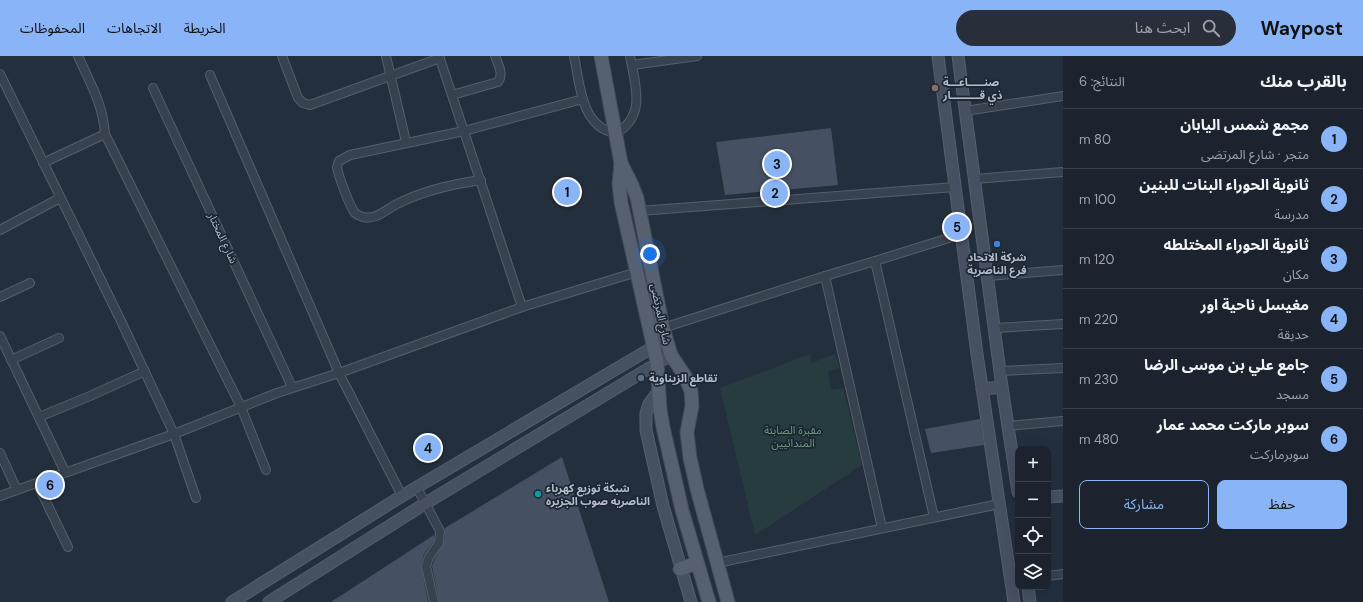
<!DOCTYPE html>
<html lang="ar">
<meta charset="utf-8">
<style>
body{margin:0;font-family:"DM Sans","Noto Sans Arabic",sans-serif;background:#282f3a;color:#f1f3f6;direction:rtl}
.controls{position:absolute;right:12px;bottom:12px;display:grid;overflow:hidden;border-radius:8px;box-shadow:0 4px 16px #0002}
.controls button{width:36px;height:36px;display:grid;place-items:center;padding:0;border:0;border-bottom:1px solid #39404a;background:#1b232e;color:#f1f3f6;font:20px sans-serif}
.you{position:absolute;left:650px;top:198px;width:14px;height:14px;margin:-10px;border:3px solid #fff;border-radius:50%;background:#1a73e8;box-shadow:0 0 0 6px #1a73e833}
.badge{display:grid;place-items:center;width:26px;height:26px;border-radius:50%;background:#8ab4f8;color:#111;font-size:13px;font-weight:700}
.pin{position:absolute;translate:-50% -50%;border:2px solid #fff;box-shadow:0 1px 4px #0006}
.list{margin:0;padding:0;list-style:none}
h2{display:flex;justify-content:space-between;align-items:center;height:52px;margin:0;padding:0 16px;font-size:17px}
h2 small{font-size:13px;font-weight:400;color:#a0a4aa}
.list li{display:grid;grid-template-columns:26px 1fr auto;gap:12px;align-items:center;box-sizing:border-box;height:60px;padding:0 16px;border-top:1px solid #39404a}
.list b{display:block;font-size:15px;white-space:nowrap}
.list p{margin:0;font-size:13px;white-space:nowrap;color:#a0a4aa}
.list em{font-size:13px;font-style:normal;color:#a0a4aa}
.actions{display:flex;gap:8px;padding:12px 16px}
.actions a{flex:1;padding:9px 0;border:1px solid #8ab4f8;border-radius:8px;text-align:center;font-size:14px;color:#8ab4f8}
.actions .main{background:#8ab4f8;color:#111}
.icon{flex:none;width:22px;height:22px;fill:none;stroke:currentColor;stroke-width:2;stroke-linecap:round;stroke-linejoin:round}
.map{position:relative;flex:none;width:1063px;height:546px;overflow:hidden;direction:ltr}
header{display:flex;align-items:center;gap:24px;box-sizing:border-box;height:56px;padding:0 20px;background:#8ab4f8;color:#111}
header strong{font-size:19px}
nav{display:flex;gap:22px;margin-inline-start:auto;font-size:14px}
.search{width:280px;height:36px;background:#282f3a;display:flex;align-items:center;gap:10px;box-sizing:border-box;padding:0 14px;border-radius:22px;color:#a0a4aa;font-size:15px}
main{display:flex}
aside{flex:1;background:#1b232e}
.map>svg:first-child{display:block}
.green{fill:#263c3f}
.building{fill:#455162}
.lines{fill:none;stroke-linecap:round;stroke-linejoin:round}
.street-casing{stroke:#565f6c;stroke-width:10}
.secondary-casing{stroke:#565f6c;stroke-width:13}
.primary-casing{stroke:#414a57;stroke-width:15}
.street{stroke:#38414e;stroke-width:8}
.secondary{stroke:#465061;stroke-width:11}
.primary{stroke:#56606e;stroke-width:13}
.education-dot{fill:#8d6e63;stroke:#1d2633;stroke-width:1.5}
.shop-dot{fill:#3f7fe0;stroke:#1d2633;stroke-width:1.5}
.service-dot{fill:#5c6f8a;stroke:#1d2633;stroke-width:1.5}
.culture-dot{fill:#0f9aa8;stroke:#1d2633;stroke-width:1.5}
.labels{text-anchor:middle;stroke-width:3.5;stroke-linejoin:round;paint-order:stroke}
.poi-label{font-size:11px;font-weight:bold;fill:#b4bcc9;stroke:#1d2633;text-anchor:start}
.street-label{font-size:11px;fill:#b4bcc9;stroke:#1d2633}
.park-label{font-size:11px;fill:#6b9a76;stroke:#1d2633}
</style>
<header>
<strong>Waypost</strong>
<div class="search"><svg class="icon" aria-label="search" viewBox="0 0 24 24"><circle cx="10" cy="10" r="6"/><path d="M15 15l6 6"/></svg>ابحث هنا</div>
<nav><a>الخريطة</a><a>الاتجاهات</a><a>المحفوظات</a></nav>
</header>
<main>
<aside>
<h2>بالقرب منك<small>النتائج: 6</small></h2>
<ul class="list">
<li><span class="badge">1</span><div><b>مجمع شمس اليابان</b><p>متجر · شارع المرتضى</p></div><em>80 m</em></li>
<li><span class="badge">2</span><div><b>ثانوية الحوراء البنات للبنين</b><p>مدرسة</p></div><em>100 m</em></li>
<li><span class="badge">3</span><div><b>ثانوية الحوراء المختلطه</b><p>مكان</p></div><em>120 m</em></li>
<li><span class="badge">4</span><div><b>مغيسل ناحية اور</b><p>حديقة</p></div><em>220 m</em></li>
<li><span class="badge">5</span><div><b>جامع علي بن موسى الرضا</b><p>مسجد</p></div><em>230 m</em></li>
<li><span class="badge">6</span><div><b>سوبر ماركت محمد عمار</b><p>سوبرماركت</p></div><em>480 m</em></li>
</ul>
<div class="actions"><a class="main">حفظ</a><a>مشاركة</a></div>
</aside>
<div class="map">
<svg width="1063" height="546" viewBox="0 0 1063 546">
<rect width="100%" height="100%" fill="#242f3e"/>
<polygon class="green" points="810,298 811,307 835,298 840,312 828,316 831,334 843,332 862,409 755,479 720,332"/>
<g class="building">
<polygon points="831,72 838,129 725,139 716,86"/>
<polygon points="980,363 984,389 931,397 925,373"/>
<polygon points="562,401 609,546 439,546 432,510 434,504 444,488 445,472"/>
<polygon points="434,479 434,485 424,498 421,509 428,546 331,546"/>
</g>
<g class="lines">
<g class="street-casing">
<g id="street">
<path d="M 78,0 C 90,27 103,48 105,78 L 241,351 L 266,414"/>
<polyline points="282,0 298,42 303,47 310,49 440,2"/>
<polyline points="386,0 406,86"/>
<polyline points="439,0 522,251"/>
<path d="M 574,0 C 580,28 581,72 616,77 C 647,60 635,28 630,0"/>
<polyline points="632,9 697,0"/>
<polyline points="0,18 121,265 174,378 196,442"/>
<polyline points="210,19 339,317 402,440"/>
<polyline points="153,32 292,331"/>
<path d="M 452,39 L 498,26 C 504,18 498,8 495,0"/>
<polyline points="965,55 1063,40"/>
<polyline points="43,107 105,78"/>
<polyline points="975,123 1063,116"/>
<path d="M 481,124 C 453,128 425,134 399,147 C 388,152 375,165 363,161 C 360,160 357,159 355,157 C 350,151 338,119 337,111 L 339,105 L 350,99 L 464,75 L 583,43"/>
<polyline points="639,155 955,131"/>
<polyline points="0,174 60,142"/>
<polyline points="875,205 934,461"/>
<polyline points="825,220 882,472"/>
<polyline points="988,220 1063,214"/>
<polyline points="0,241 30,227"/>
<polyline points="663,272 825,220 875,205 962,178"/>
<polyline points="995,272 1063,268"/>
<polyline points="0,280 65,416"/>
<polyline points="11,304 59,282"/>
<polyline points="1000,315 1063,312"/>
<polyline points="39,361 90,340 145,315"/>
<polyline points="1008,370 1063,365"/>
<polyline points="0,397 17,434"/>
<polyline points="37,427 68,491"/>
<polyline points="417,432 440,475 439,487 429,501 426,510 434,546"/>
<polyline points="0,440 174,378 277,337 339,317 522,251 637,216"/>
<polyline points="717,507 999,448"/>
<polyline points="1048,520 1063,518"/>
</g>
</g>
<g class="secondary-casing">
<g id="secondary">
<polyline points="938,0 977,298 1014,546"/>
<polyline points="958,0 1002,331 1018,436"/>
<polyline points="982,333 1002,331"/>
<polyline points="659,334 649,348 646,357 646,374 663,450 691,546"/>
<polyline points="1048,441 1063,440"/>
<polyline points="1028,531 1030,546"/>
<polyline points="232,546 402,440 665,284"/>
<polyline points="269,546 426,447 671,299"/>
</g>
</g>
<g class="primary-casing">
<g id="primary">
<polyline points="601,0 621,107 619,128 621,146 657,306 660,353 663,371 682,454 709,546"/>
<polyline points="621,107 632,129 637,142 663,272 671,299 685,320 691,335 692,350 687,376 690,402 697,433 728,546"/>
<polyline points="680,513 697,507"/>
</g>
</g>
<use href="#street" class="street"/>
<use href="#secondary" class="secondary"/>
<use href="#primary" class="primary"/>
</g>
<circle class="education-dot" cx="935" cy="32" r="4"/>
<circle class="shop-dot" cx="997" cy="188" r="4"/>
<circle class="service-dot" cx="641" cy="322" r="4"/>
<circle class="culture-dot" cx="538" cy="438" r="4"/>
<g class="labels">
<g class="poi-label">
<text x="943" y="30">صنـــــاعـــة<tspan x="943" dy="13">ذي قـــــــــار</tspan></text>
<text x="997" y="205" text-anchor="middle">شركة الاتحاد<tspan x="997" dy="13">فرع الناصرية</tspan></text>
<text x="649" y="326">تقاطع الزيناوية</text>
<text x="546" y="436">شبكة توزيع كهرباء<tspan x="546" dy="13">الناصريه صوب الجزيره</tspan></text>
</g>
<g class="street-label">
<text transform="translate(223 182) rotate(65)" y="4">شارع المختار</text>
<text transform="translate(661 258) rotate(78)" y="4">شارع المرتضى</text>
</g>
<g class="park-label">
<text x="793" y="378">مقبرة الصابئة<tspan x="793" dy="13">المندائيين</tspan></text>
</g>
</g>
</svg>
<div class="controls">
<button>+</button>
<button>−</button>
<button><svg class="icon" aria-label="locate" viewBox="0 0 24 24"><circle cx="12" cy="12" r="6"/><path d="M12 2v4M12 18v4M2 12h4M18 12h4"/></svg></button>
<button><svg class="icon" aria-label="layers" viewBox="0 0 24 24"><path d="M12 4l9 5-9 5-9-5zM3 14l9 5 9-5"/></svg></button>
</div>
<div class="you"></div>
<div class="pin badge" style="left:567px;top:136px">1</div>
<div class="pin badge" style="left:775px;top:137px">2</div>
<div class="pin badge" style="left:777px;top:108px">3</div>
<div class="pin badge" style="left:428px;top:392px">4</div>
<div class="pin badge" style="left:957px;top:171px">5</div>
<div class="pin badge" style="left:50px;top:429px">6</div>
</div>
</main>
